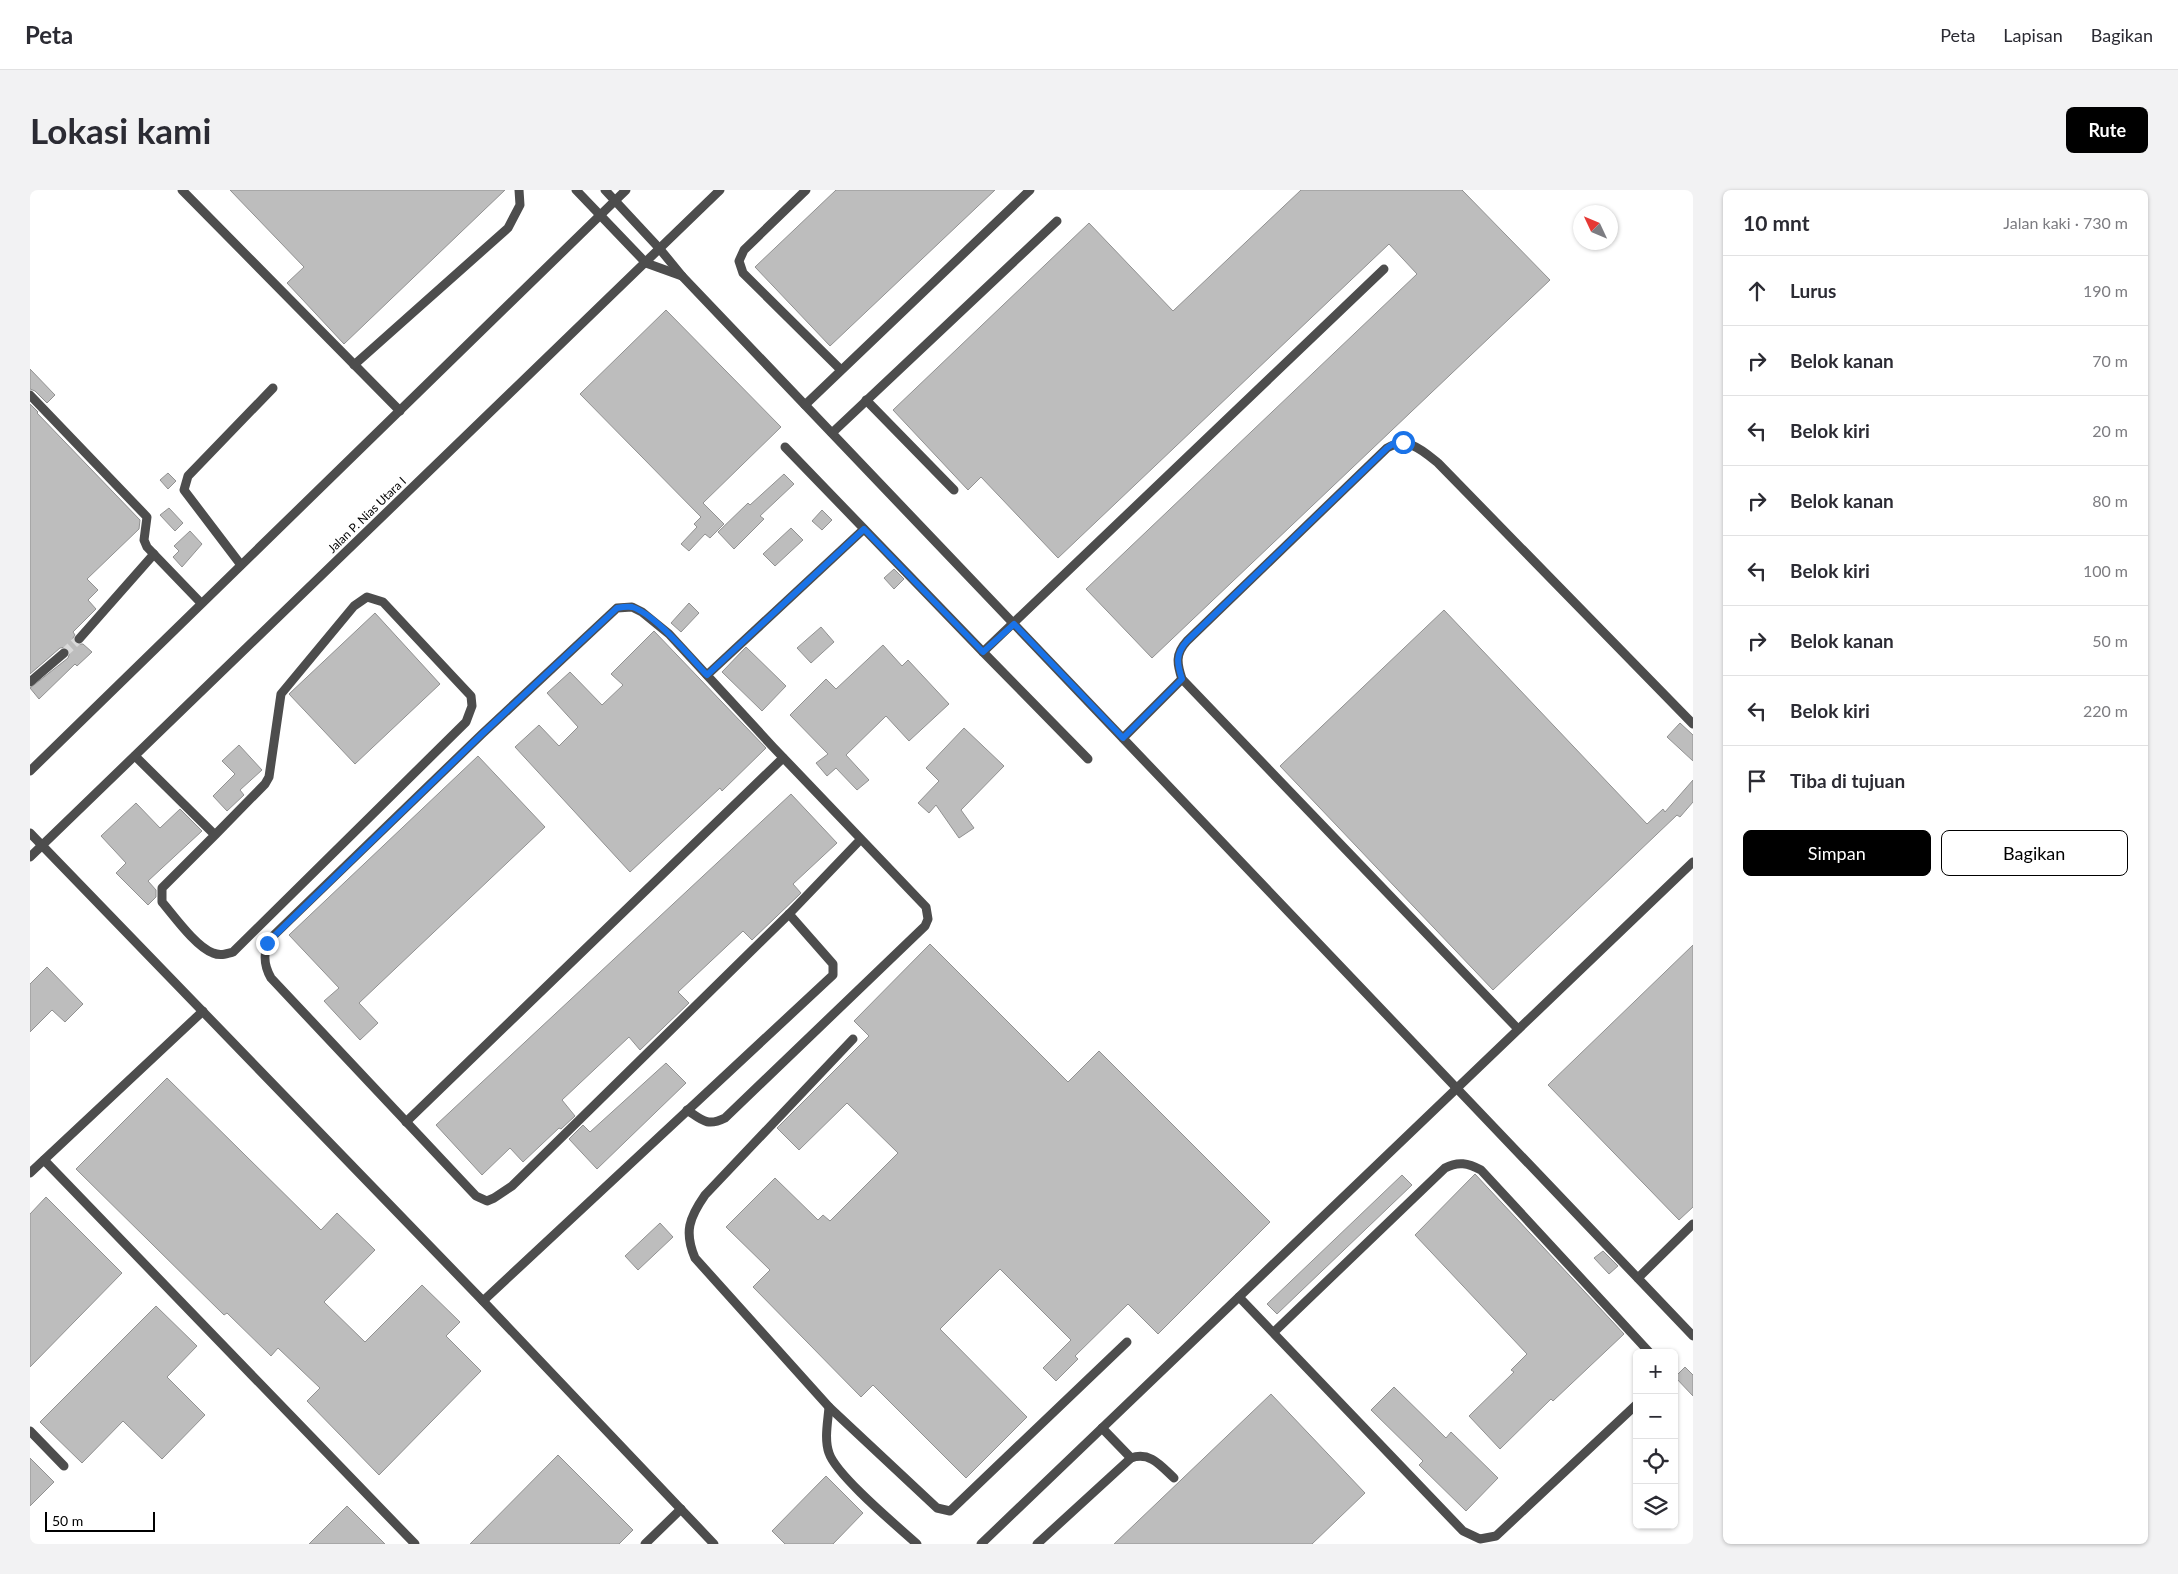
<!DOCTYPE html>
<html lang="id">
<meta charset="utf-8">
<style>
body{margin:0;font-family:Lato,sans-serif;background:#f2f2f3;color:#2b2b33}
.controls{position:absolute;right:15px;bottom:15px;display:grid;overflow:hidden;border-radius:8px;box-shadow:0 1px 4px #0004}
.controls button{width:45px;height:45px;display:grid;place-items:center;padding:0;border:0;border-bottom:1px solid #e1e1e2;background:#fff;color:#2b2b33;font:25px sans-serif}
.compass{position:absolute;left:1543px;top:15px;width:45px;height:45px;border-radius:50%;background:#fff;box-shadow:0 1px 4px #0004;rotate:314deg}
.scale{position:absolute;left:15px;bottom:12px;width:110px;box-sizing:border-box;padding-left:5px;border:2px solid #000;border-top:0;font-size:14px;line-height:18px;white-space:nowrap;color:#000;-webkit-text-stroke:4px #fff;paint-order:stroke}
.stop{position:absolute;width:15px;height:15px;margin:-11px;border:4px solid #1a73e8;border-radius:50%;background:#fff}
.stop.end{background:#1a73e8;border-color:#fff;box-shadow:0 1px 5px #0008}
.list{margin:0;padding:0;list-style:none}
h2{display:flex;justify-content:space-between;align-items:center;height:65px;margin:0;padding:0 20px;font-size:21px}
h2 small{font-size:16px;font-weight:400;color:#7c7c81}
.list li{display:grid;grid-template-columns:32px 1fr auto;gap:15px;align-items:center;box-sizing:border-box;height:70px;padding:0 20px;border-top:1px solid #e1e1e2}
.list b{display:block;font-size:19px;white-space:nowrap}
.list em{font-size:16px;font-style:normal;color:#7c7c81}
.actions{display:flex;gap:10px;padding:15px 20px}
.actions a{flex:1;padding:11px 0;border:1px solid #000;border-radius:8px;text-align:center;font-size:18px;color:#000}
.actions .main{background:#000;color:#fff}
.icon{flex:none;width:28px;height:28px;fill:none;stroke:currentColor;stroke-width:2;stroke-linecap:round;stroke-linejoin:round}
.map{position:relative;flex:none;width:1663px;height:1354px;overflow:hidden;border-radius:8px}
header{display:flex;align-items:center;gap:30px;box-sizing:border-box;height:70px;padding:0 25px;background:#fff;border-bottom:1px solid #e1e1e2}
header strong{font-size:24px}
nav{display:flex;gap:28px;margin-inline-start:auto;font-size:18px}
.intro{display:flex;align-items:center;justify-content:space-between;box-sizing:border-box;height:120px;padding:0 30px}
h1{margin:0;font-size:35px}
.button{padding:12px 22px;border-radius:8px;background:#000;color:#fff;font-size:18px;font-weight:700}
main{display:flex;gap:30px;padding:0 30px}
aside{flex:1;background:#fff;border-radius:8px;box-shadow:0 1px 4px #0004}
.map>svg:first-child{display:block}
.building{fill:#bdbdbd;stroke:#919191}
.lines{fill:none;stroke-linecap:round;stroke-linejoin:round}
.minor-tunnel{stroke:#d9d9d9;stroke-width:9;stroke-dasharray:9 4.5;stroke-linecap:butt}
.minor{stroke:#4d4d4d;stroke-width:9}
.route{stroke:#1a73e8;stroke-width:6}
.labels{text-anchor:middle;stroke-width:4;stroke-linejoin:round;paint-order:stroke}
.street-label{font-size:12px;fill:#000;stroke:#fff}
</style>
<header>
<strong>Peta</strong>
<nav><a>Peta</a><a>Lapisan</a><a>Bagikan</a></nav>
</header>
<div class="intro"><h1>Lokasi kami</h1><a class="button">Rute</a></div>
<main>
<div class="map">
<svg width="1663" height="1354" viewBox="0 0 1663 1354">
<rect width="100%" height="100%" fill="#fff"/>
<g class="building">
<polygon points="200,0 475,0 314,154 257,93 274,77"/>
<polygon points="806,0 965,0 800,156 725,77"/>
<polygon points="1271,0 1432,0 1520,90 1122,468 1056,399 1387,84 1359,54 1028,368 951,287 938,300 863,220 1059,33 1143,121"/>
<polygon points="636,120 751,237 673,313 694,334 680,348 675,344 659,361 651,354 667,337 664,334 671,327 550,204"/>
<polygon points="0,179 25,205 17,213 5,201 0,199"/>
<polygon points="0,214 8,222 7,223 110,330 109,339 57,389 68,400 58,410 66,419 43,442 45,445 43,448 45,454 53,454 62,462 47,476 45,474 9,509 0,498 38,468 40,462 37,457 30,458 0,484"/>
<polygon points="138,283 146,291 138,299 130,290"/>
<polygon points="754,284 764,294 730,326 734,329 704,359 688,342 718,313 720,315"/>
<polygon points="139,318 153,333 145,341 130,325"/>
<polygon points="792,320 802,330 792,340 782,331"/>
<polygon points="761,338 773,350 745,376 733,364"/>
<polygon points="160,341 172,354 152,377 143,367 149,361 144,356"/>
<polygon points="864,379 874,389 864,399 854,388"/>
<polygon points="659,413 669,423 651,442 641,433"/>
<polygon points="1414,420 1617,634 1633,619 1635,622 1663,590 1663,612 1650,627 1647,625 1463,800 1250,576"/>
<polygon points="345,423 410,494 325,574 259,504"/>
<polygon points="791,437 804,452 781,473 767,458"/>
<polygon points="624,441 736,558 692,601 690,598 600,682 485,557 509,535 529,556 548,537 517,503 540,482 572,515 593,495 581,484"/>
<polygon points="853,455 872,476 878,470 919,514 879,551 856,526 816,565 839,590 827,600 806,578 797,586 786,573 798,564 760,525 796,489 806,499"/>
<polygon points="716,457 756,496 732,521 692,482"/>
<polygon points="1650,533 1663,545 1663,571 1637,547"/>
<polygon points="934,538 974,576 931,620 944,638 929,648 906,615 899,623 888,613 909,591 896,578"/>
<polygon points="209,555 232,580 210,600 214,605 197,621 183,606 205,584 192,571"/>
<polygon points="448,566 515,637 329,813 348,833 330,850 294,811 309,798 259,745"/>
<polygon points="761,604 807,653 763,694 771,703 722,750 713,741 648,802 659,813 610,860 599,847 532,910 545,926 531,939 529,938 493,972 480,958 452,985 406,935"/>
<polygon points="106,613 130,638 150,619 172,641 118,691 126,700 126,707 118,715 86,683 96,673 71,646"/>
<polygon points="900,754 1038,892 1069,861 1240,1032 1128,1144 1098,1114 1045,1166 1048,1169 1026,1191 1013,1178 1041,1150 970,1079 910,1139 997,1227 936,1288 843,1195 831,1207 723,1097 740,1080 696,1037 745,988 788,1030 793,1025 800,1031 868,963 817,913 769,960 747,938 839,846 824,831"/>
<polygon points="1663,755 1663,1017 1649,1030 1518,895"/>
<polygon points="17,777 53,814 35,832 22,820 0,842 0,794"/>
<polygon points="636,873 656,893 567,979 539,949 553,935 560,942"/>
<polygon points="137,888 291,1040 307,1023 345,1060 294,1112 335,1152 392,1095 430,1132 416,1146 451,1181 349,1285 277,1211 290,1198 248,1158 241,1166 197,1123 194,1125 46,979"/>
<polygon points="1445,984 1594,1144 1523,1211 1521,1209 1470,1259 1439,1226 1484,1182 1481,1180 1497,1164 1385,1045"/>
<polygon points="1372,985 1382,995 1247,1124 1237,1114"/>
<polygon points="16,1007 92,1083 0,1177 0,1024"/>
<polygon points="630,1033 643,1047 608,1080 595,1066"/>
<polygon points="1573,1061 1588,1076 1579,1084 1564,1068"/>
<polygon points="126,1116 167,1156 137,1187 175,1225 132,1269 93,1231 52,1273 10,1232"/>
<polygon points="1655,1177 1663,1185 1663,1206 1645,1187"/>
<polygon points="1364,1197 1416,1248 1421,1242 1468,1288 1436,1321 1389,1275 1393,1271 1341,1220"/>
<polygon points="1241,1204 1335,1303 1282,1354 1084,1354"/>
<polygon points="528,1265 603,1340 589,1354 440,1354"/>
<polygon points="0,1268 24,1292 0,1316"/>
<polygon points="796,1286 833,1323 803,1354 755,1354 742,1341"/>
<polygon points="317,1316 355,1354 279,1354"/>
</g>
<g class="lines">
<polyline class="minor-tunnel" points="34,463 49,449"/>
<g class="minor">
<polyline points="152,0 370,221"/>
<polyline points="546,0 616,73 652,86"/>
<polyline points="575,0 629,58 652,86 1663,1146"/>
<polyline points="776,0 714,60 709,71 713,83 810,179"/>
<polyline points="324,175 478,38 490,15 489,0"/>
<polyline points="0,205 117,327 114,350 117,357 170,412"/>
<polyline points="836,210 924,300"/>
<polyline points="775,215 1000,0"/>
<polyline points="802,243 1027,31"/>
<polyline points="755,257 953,462 1354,79"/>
<polyline points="211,375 154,300 158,286 243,198"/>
<polyline points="49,449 124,364"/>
<polyline points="953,462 1058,569"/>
<polyline points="677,485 834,339"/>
<path d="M 1152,489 C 1147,474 1145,464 1157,451 L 1357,258 C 1377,246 1392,260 1408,273 L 1663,534"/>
<polyline points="0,492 34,463"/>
<polyline points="1093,548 1152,489 1488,839"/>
<path d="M 105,566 L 185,645 L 132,698 L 132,712 C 144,726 166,757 183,763 C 190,766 196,764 203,762 L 436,532 L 442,516 L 441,506 L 353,412 L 337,407 L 324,416 L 251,504 L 239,587 L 235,594 L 185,645"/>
<polyline points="0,581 596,0"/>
<polyline points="0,643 453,1111 684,1354"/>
<polyline points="0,667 690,0"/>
<path d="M 823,849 L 675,1005 C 659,1028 654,1042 665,1068 L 799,1217 L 907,1318 L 920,1321 L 1097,1152"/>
<path d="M 657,920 C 672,930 677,937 695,928 L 895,736 L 898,729 L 896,717 L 743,557 L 639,444 L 612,422 L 602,417 L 587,418 L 452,544 L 242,747 C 233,759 233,774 241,788 L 446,1006 L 457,1011 L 464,1008 L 482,996 L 759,724 L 831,649"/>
<polyline points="376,932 753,568"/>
<polyline points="14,970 385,1354"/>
<polyline points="0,983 173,821"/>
<polyline points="1608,1088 1663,1034"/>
<polyline points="1209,1107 1433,1341 1450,1349 1466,1346 1607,1214"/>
<polyline points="453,1111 803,785 803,774 759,724"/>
<path d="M 1244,1142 L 1415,978 C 1428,971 1438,973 1451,980 L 1620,1163"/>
<path d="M 799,1217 C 798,1231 794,1249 799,1263 C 806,1285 867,1336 887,1354"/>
<polyline points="1072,1238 1101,1268"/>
<polyline points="0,1241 34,1276"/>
<polyline points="615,1354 651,1319"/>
<polyline points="951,1354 1663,672"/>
<path d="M 1007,1354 L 1101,1268 C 1120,1261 1131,1276 1144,1288"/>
</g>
</g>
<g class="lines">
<path class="route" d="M 237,753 L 452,544 L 587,418 C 592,417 597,416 602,417 C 625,424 660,467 677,485 L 834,339 L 953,462 L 984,434 L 1093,548 L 1152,489 C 1147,474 1145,464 1157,451 L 1357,258 L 1364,253 L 1373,252"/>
</g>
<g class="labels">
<g class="street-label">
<text transform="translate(337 325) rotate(-44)" y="4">Jalan P. Nias Utara I</text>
</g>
</g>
</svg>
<div class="controls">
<button>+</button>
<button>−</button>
<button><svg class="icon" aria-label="locate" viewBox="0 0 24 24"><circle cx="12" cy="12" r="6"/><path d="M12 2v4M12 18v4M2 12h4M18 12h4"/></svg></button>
<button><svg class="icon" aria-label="layers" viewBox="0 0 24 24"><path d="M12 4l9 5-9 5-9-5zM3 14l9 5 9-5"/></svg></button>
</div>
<svg class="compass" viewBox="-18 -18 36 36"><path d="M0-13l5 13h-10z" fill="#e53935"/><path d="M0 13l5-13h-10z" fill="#7c7c81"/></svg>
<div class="scale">50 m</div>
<div class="stop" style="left:1373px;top:252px"></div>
<div class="stop end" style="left:237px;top:753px"></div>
</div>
<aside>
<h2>10 mnt<small>Jalan kaki · 730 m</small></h2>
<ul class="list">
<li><svg class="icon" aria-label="ahead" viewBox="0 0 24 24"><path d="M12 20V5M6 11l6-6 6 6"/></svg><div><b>Lurus</b></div><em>190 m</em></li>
<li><svg class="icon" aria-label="right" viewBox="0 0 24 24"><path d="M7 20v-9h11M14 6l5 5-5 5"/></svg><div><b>Belok kanan</b></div><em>70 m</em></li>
<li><svg class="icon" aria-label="left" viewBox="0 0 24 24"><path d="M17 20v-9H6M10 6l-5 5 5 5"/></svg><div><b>Belok kiri</b></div><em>20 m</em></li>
<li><svg class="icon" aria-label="right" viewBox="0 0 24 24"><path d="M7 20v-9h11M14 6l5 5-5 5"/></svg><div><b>Belok kanan</b></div><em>80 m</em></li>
<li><svg class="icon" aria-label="left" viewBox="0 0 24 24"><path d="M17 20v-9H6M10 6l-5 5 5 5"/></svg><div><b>Belok kiri</b></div><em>100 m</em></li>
<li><svg class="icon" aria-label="right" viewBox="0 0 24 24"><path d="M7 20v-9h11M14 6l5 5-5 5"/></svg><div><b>Belok kanan</b></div><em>50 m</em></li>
<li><svg class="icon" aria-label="left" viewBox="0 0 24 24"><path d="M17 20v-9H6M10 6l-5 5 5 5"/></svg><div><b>Belok kiri</b></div><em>220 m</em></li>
<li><svg class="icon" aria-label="arrive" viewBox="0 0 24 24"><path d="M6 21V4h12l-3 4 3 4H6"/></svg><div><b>Tiba di tujuan</b></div></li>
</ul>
<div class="actions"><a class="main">Simpan</a><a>Bagikan</a></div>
</aside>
</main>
